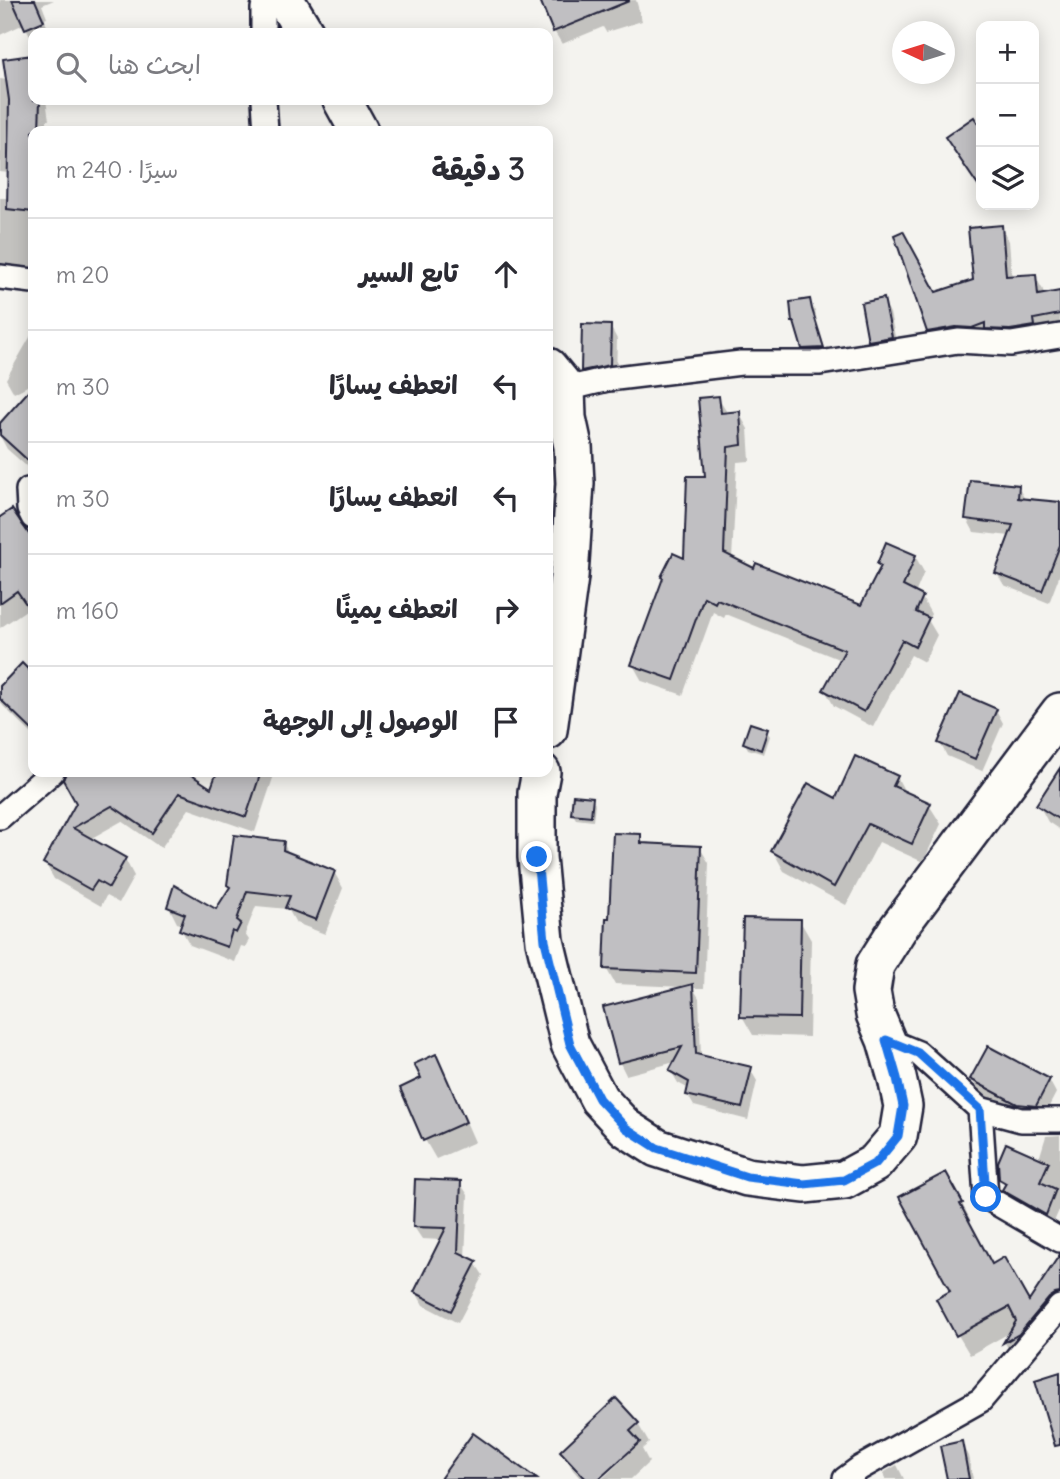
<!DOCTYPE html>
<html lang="ar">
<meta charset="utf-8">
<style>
body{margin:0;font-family:Delius,"Playpen Sans Arabic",sans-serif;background:#f2f2f3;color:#2b2b33;direction:rtl}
.controls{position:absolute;right:21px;top:21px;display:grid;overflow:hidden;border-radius:14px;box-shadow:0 4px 18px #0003}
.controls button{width:63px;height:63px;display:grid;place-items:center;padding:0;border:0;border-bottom:2px solid #e1e1e2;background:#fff;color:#2b2b33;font:35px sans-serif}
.compass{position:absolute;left:892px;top:21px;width:63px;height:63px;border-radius:50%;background:#fff;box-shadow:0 4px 18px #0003;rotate:274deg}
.stop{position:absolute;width:21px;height:21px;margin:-16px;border:5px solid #1a73e8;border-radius:50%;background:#fff}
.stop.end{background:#1a73e8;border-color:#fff;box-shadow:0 2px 7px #0008}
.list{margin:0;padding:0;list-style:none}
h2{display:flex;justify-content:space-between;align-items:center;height:91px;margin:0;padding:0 28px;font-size:30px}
h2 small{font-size:23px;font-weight:400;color:#7c7c81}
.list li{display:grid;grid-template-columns:46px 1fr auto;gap:21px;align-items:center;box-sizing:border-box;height:112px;padding:0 28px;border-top:2px solid #e1e1e2}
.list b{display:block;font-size:26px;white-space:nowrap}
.list em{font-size:23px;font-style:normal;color:#7c7c81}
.icon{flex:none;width:38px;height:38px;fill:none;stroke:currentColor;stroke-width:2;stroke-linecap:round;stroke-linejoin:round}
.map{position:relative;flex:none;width:1060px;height:1479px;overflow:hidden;direction:ltr}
.search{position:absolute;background:#fff;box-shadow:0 4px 18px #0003;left:28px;top:28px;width:525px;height:77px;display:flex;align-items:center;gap:18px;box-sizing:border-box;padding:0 24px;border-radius:14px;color:#7c7c81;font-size:26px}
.panel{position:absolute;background:#fff;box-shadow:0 4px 18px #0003;left:28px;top:126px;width:525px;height:651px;border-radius:14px;direction:rtl}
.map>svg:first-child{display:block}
.shadow{fill:#0003}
.building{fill:#c0bfc2;stroke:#22223b;stroke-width:2}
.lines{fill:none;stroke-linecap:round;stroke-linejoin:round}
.street-casing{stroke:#22223b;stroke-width:28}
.primary-casing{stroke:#22223b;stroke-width:42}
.street{stroke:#fdfcf7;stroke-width:23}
.primary{stroke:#fdfcf7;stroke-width:37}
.route{stroke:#1a73e8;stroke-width:9}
</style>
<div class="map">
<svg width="1060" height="1479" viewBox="0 0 1060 1479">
<rect width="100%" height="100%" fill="#f4f3ef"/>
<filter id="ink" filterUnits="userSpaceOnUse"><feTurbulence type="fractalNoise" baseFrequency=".0143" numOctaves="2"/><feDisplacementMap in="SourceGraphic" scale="14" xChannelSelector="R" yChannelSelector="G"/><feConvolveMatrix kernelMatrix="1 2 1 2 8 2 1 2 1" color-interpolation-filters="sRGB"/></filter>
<g filter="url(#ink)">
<g class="shadow">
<polygon points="0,0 54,0 42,5 47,18 44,19 50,33 33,33 33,41 24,24 0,35"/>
<polygon points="542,0 636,0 642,21 606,32 603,27 562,44 554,31"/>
<polygon points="33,56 33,100 46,100 49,120 47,120 47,131 33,131 33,271 0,270 0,198 9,198 9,173 0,172 0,79 8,80 5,60"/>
<polygon points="1001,227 1009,241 1012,278 1035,276 1043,290 1044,296 1060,293 1060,329 936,345 928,331 936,294 975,281"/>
<polygon points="883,300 890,313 898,350 877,353 870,340"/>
<polygon points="809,301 815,311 817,321 828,358 810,359 804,348"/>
<polygon points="610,326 617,339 616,377 590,383 583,371"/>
<polygon points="33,332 33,383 14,393 6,379"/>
<polygon points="27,395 33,400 33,472 7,449 0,436 0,425"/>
<polygon points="718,398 728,414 739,413 748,429 750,461 737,462 732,559 755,570 862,608 881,568 879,564 915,556 924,572 915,594 922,598 931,614 928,620 937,635 924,662 911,655 873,727 834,706 825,690 841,660 726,614 724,618 713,612 683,695 642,681 633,665 685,561 707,478"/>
<polygon points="1018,487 1026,501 1060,504 1060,574 1049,603 1004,585 996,572 1010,536 974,532 967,519"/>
<polygon points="0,519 19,525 33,543 33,614 29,608 0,628"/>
<polygon points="22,666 33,676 33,735 3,706 0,700 0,689"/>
<polygon points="996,710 1003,723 982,771 947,756 940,743"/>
<polygon points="766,731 770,736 764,754 748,749 745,743"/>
<polygon points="1060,771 1060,830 1048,822 1039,805"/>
<polygon points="69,772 123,772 131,786 141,772 184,772 212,791 219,772 270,772 273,778 255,832 189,809 161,848 122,821 90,839 125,859 134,876 119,903 106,896 101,906 54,879 45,863 78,803 67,773"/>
<polygon points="897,777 906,794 929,805 941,824 923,862 879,842 846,905 784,871 773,851 837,801"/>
<polygon points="591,799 595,804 593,821 576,819 573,814"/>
<polygon points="640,836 645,845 700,848 709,863 704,988 693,988 699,998 701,1057 750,1069 757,1081 748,1120 694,1106 687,1094 689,1089 678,1083 671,1071 675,1062 626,1075 620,1063 606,1008 683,987 615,984 606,968 610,920"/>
<polygon points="283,843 290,855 334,872 343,888 325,934 296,923 288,909 256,906 245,934 249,940 245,947 241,946 235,962 190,945 181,929 183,925 177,923 169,907 216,911"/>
<polygon points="800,921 811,940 809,1037 753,1035 742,1016"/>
<polygon points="435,1057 446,1076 475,1142 436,1159 425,1140 423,1079"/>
<polygon points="972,1079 1049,1080 1056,1093 1043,1118 1025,1117 979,1092"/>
<polygon points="1060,1135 1060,1208 1052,1226 1011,1202 1004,1190 1006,1188 1001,1179 1039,1159 1046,1136"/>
<polygon points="460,1183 468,1195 465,1257 475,1263 483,1275 458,1323 423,1305 416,1292 442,1240 422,1239 414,1227"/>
<polygon points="959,1198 970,1219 970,1225 992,1266 1029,1304 1060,1255 1060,1287 1056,1286 1060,1294 1060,1320 1016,1362 1005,1343 1011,1332 970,1355 958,1335 952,1292"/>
<polygon points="638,1424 649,1443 642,1449 649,1462 631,1479 602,1479 639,1444 639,1440 597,1479 581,1479 573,1470 562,1451"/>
<polygon points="961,1443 968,1456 973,1479 948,1479"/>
<polygon points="897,1465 904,1479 885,1479 883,1473"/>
</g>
<g class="building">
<polygon points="12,0 35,0 44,21 25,29"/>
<polygon points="540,0 629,0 629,1 553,32"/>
<polygon points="33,55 33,100 40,100 39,131 33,131 33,212 7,209 9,100 3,59"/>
<polygon points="974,117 981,128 981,190 945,137"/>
<polygon points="1002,225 1006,276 1036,274 1038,295 1060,291 1060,314 1034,319 1035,326 1010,330 985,329 985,323 972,328 956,327 927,332 894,235 903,231 936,292 973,280 968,228"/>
<polygon points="884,298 892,337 868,341 861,303"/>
<polygon points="810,299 812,309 824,348 802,349 794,322 792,322 790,302"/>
<polygon points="582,324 611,325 610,365 581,371"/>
<polygon points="33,386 33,465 0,435 0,423"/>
<polygon points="719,396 721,413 740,411 742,445 728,447 724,553 754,568 756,563 861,605 881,566 877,564 886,542 916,555 903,586 923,596 916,612 929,618 915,647 902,640 864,712 823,690 845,650 717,599 715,603 704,597 674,680 631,665 663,578 661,577 673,553 684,558 687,476 705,476 698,398"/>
<polygon points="970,480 1019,485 1018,498 1060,502 1060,545 1042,591 995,573 1013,525 965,519"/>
<polygon points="12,509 33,540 33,614 17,591 0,603 0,517"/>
<polygon points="22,663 33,674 33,731 0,699 0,686"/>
<polygon points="960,693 997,709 975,759 938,743"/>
<polygon points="750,723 768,729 761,750 743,743"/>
<polygon points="855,756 898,776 893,786 931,803 912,844 868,824 834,887 771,851 808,783 836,798"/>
<polygon points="1060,768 1060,820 1036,805"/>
<polygon points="66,772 187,772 211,788 217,772 261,772 246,817 179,793 152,833 112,806 73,828 126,858 109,888 97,881 91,890 43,863 76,803 63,780"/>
<polygon points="573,795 593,797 591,816 571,814"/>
<polygon points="613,833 641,834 641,843 701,846 696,973 604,969 606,918 609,918"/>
<polygon points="234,835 284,841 283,850 335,871 316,920 285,908 290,896 247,891 237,920 241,923 236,933 232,931 227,947 179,930 185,914 167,907 174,885 216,909 230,887 227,885"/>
<polygon points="743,918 801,919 799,1018 740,1017"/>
<polygon points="693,984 696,1054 752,1067 742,1108 686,1095 689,1082 669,1071 682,1047 618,1063 603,1007"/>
<polygon points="988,1046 1050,1079 1036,1106 1017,1104 970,1079"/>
<polygon points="436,1054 466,1122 423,1141 400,1088 421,1078 414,1064"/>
<polygon points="1006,1143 1049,1162 1040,1182 1056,1189 1046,1215 1002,1190 1006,1183 999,1179 998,1162"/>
<polygon points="946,1172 963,1203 960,1204 992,1264 1004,1257 1029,1301 1060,1254 1060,1293 1055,1294 1049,1298 1019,1334 1003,1343 1016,1321 1009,1307 956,1336 936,1299 950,1291 899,1197"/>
<polygon points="415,1179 461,1181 458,1252 477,1261 451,1311 414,1292 446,1228 413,1227"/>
<polygon points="1060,1372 1060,1445 1055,1446 1035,1380"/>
<polygon points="616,1398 639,1423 630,1431 640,1442 599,1479 586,1479 560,1451"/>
<polygon points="473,1433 537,1479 440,1479"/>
<polygon points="962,1441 969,1479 947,1479 940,1446"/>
</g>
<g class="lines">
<g class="street-casing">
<g id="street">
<polyline points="263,33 263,8 268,0"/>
<polyline points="264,100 266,131"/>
<polyline points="0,277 33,281"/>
<polyline points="566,389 608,379 741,363 820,363 958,341 1011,344 1060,336"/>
<polyline points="28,490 29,509 33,517"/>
<polyline points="0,817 52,772"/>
<polyline points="886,1040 918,1053 980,1109 986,1197 1060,1240"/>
<polyline points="980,1109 1021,1120 1060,1120"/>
<polyline points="845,1479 860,1468 981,1400 1060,1307"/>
</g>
</g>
<g class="primary-casing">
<g id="primary">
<polyline points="285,0 305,33"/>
<polyline points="342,100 359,131"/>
<polyline points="548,367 566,389 567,418 573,446 575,483 569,577 548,730"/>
<polyline points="541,772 537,793 537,857 545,941 570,1044 599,1099 626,1128 657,1148 747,1177 804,1184 844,1180 875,1163 898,1136 903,1106 897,1078 886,1040 875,1014 871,991 875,965 899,927 1060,712"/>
</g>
</g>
<use href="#street" class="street"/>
<use href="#primary" class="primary"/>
</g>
</g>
<g class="lines" filter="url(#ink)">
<polyline class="route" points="537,857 545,941 570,1044 599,1099 626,1128 657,1148 747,1177 804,1184 844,1180 876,1163 898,1136 903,1106 897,1078 886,1040 918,1053 980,1109 986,1197"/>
</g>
</svg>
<div class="controls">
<button>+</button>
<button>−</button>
<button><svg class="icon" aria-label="layers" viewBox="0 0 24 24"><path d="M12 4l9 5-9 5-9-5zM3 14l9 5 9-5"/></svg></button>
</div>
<svg class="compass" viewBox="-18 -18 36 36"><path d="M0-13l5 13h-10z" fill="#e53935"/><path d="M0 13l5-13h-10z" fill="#7c7c81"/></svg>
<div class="stop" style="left:986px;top:1197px"></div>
<div class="stop end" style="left:537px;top:857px"></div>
<div class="search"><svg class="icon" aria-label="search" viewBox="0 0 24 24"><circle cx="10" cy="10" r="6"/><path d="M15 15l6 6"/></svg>ابحث هنا</div>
<section class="panel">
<h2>3 دقيقة<small>سيرًا · 240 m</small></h2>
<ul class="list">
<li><svg class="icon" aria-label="ahead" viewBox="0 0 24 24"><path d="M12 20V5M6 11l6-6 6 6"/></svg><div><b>تابع السير</b></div><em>20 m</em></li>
<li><svg class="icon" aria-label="left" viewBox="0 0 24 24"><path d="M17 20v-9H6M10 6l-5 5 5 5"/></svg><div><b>انعطف يسارًا</b></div><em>30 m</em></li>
<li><svg class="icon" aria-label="left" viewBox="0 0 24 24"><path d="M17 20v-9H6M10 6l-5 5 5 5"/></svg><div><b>انعطف يسارًا</b></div><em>30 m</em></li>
<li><svg class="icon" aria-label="right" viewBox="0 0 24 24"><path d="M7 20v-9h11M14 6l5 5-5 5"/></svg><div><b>انعطف يمينًا</b></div><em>160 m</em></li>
<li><svg class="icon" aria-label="arrive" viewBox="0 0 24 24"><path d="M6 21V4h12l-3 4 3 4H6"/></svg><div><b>الوصول إلى الوجهة</b></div></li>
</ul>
</section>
</div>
